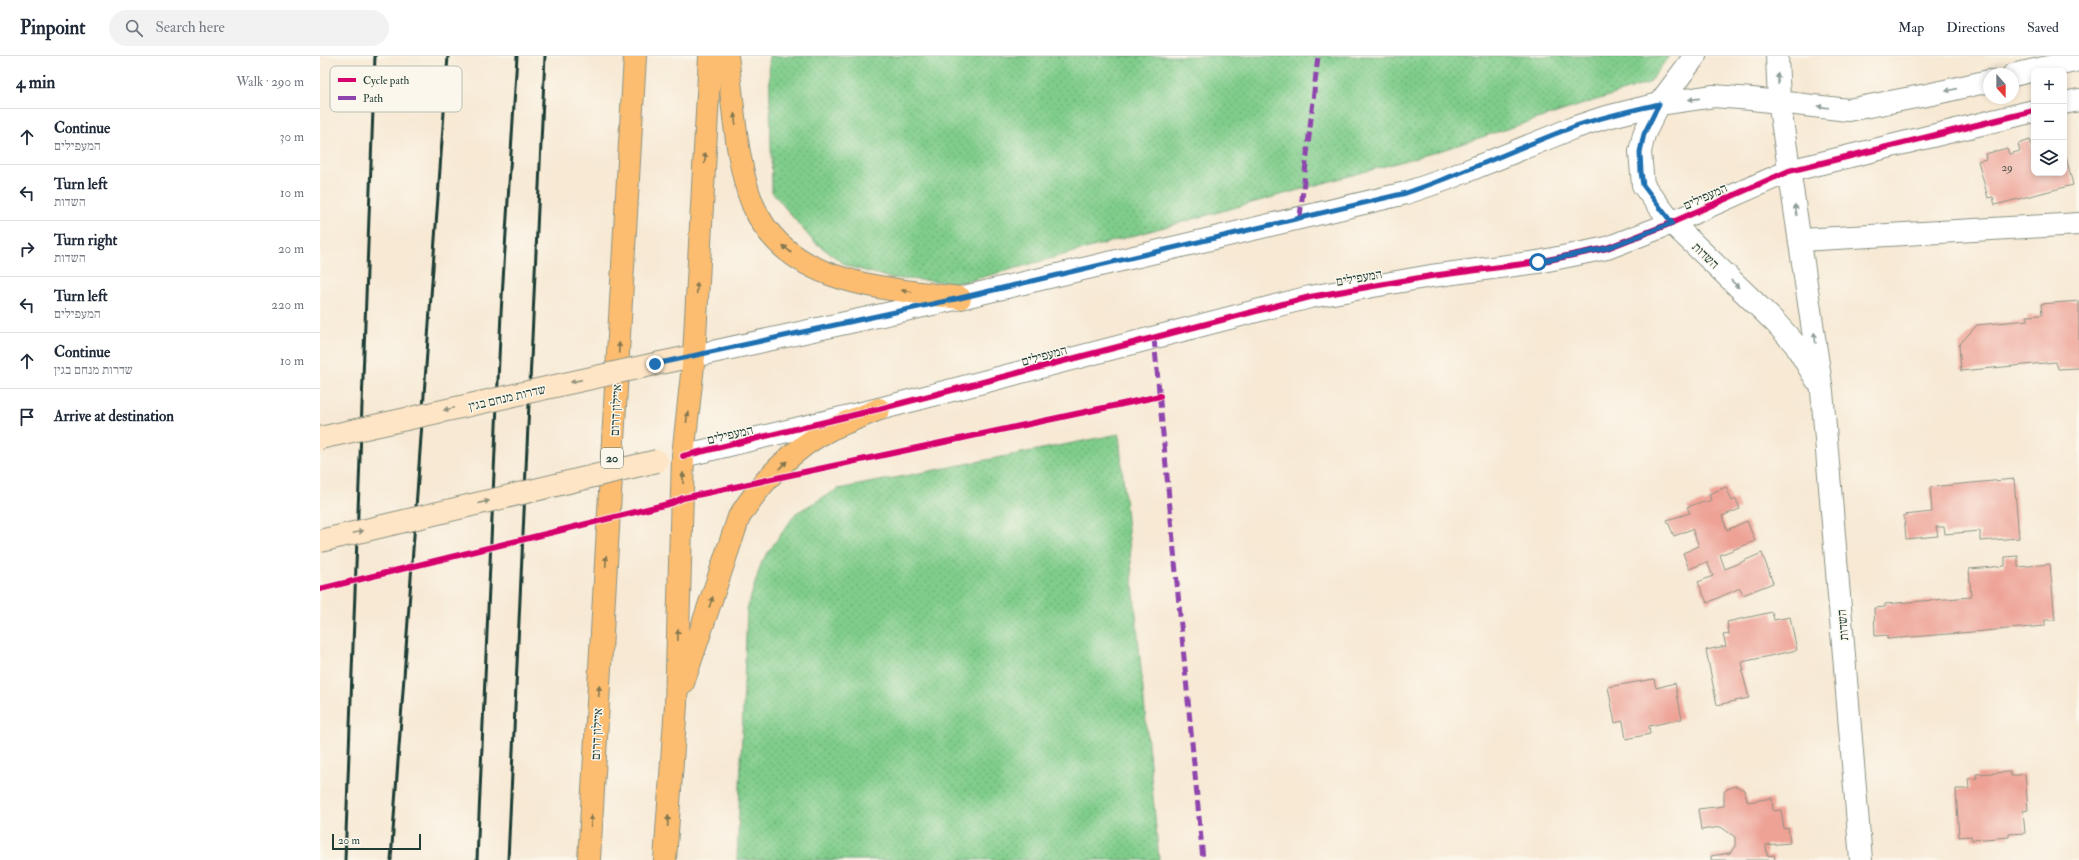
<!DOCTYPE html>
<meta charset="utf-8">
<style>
body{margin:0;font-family:"IM FELL Double Pica","Frank Ruhl Libre",serif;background:#f2f2f3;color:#1f2937}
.controls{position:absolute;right:12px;top:12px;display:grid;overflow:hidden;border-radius:8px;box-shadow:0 2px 6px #0003}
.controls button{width:36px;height:36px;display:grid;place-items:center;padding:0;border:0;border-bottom:1px solid #e0e1e3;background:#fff;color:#1f2937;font:20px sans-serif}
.compass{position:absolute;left:1663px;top:12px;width:36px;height:36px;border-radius:50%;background:#fff;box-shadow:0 2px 6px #0003;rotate:159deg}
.scale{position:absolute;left:12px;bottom:10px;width:89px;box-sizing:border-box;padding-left:4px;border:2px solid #1f3d34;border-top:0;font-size:11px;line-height:14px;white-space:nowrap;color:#1f3d34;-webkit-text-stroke:3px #fbf7ec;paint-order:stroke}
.stop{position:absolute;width:12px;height:12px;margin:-9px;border:3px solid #1f6fb2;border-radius:50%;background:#fff}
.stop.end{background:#1f6fb2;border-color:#fff;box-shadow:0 1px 4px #0008}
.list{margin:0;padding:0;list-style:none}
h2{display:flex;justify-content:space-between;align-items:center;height:52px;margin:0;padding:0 16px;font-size:17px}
h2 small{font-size:13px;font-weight:400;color:#747a83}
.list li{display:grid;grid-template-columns:26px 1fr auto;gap:12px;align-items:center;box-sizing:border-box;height:56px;padding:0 16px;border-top:1px solid #e0e1e3}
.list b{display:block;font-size:15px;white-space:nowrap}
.list p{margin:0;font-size:13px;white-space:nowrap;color:#747a83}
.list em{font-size:13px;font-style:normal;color:#747a83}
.icon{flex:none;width:22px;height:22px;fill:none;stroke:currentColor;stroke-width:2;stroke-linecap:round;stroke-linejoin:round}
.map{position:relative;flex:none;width:1759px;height:804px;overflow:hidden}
header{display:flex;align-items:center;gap:24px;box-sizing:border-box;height:56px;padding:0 20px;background:#fff;border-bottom:1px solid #e0e1e3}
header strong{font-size:19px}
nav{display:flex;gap:22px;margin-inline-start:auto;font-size:14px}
.search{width:280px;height:36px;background:#f2f2f3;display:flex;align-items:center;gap:10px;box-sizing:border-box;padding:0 14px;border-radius:22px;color:#747a83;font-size:15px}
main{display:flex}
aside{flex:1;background:#fff}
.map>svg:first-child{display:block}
.grass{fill:url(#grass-dots);stroke:#508560}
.building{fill:#eea195}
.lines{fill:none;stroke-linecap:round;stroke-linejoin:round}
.minor-casing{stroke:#8b9384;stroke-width:24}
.tertiary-casing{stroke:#8b9384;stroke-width:24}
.secondary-casing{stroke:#8b9384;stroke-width:24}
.motorway-casing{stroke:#8b9384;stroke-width:24}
.minor{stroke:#fff;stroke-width:22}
.tertiary{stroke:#fff;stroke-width:22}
.secondary{stroke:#fee5c5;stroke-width:22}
.motorway{stroke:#fcbd6f;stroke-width:22}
.rail{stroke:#1f3d34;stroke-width:3}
.secondary-bridge-casing{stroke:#8b9384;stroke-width:24;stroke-linecap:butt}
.secondary-bridge{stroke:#fee5c5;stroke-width:22}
.quiet{stroke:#8e44ad;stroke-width:5;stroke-dasharray:10 5;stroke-linecap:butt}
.cycleway-casing{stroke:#fbf7ec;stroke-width:8}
.cycleway{stroke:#d6006c;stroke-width:6}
.oneway{fill:#8f9e9a}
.oneway2{fill:#82774f}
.oneway3{fill:#8e917c}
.route{stroke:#1f6fb2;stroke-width:5}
.labels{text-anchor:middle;stroke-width:3;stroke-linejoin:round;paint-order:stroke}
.number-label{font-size:11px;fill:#53564c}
.shield{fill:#fbf7ec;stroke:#61756b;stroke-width:1}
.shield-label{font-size:12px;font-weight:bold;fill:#1f3d34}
.street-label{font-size:13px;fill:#1f3d34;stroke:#fbf7ec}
.key{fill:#fbf7ec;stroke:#b9bfb5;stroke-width:1}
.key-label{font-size:11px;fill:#1f3d34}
</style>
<header>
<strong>Pinpoint</strong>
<div class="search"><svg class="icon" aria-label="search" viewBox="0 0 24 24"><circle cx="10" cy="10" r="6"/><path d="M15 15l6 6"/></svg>Search here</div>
<nav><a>Map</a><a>Directions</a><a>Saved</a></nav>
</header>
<main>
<aside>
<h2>4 min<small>Walk · 290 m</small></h2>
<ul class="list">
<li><svg class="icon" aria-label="ahead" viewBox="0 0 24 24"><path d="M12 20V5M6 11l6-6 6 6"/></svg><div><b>Continue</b><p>המעפילים</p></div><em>30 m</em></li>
<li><svg class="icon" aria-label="left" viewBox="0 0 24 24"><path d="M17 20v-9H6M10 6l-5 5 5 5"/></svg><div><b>Turn left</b><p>השדות</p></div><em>10 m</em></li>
<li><svg class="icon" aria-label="right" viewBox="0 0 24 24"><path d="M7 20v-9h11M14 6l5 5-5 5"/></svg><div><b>Turn right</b><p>השדות</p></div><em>20 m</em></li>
<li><svg class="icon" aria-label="left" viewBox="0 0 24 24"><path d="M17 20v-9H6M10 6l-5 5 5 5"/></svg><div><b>Turn left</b><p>המעפילים</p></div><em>220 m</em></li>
<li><svg class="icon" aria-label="ahead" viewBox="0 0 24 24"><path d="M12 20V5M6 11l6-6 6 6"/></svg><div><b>Continue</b><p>שדרות מנחם בגין</p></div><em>10 m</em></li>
<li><svg class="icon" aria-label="arrive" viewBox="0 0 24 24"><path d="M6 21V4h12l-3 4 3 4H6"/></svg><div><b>Arrive at destination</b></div></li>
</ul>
</aside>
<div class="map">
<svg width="1759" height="804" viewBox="0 0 1759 804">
<defs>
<pattern id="grass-dots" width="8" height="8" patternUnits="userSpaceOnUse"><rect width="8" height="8" fill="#80cd8b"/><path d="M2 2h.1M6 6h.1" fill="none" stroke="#68a872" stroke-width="1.8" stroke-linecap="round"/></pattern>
</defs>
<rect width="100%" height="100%" fill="#fbf7ec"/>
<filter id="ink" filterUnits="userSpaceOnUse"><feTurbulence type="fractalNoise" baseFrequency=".025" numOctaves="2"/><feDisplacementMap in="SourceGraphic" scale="8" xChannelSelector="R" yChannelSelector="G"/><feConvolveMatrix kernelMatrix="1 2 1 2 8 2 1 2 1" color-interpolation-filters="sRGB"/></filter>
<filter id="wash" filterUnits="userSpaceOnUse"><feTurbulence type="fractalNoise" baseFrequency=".012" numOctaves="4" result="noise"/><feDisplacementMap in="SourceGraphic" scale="16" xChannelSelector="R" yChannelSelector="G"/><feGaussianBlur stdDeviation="0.9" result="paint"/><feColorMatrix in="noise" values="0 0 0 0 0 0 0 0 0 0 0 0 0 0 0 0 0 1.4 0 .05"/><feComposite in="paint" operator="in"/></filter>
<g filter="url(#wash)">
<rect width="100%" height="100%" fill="#f7e9d4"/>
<g class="grass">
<polygon points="449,0 1349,0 1329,27 1116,96 642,227 571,222 527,210 492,184 452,136"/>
<polygon points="799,378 839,804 417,804 427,553 442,505 476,457 518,433"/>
</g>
<g id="blocks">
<g class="building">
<polygon points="1710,84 1712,92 1714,92 1714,117 1744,117 1745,97 1753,129 1675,149 1673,141 1668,142 1658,105 1666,103 1665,98 1687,92 1689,98 1700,95 1698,88"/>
<polygon points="1759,245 1759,312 1738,313 1736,306 1641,315 1639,289 1657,269 1708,264 1707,260 1722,259 1721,248"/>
<polygon points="1694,423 1699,482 1660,485 1660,475 1625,478 1624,471 1616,471 1618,480 1586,483 1584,459 1612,456 1610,431"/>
<polygon points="1406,431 1412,445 1416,443 1420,453 1402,460 1407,474 1427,465 1435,485 1400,499 1405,513 1442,497 1453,527 1423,539 1420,532 1387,547 1378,526 1393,520 1387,506 1369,513 1363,497 1379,490 1372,473 1354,480 1347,464 1370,457 1367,451 1384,445 1384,447 1391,444 1389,438"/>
<polygon points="1698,500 1698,511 1730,508 1735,564 1725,564 1725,570 1567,583 1567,579 1555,580 1554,552 1565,551 1565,548 1651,541 1649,513 1685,510 1685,501"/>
<polygon points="1452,556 1454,564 1470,561 1477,594 1422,606 1424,615 1422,615 1429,642 1397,649 1386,594 1406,590 1403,579 1409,578 1407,566"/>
<polygon points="1334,623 1336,632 1355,627 1362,663 1329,670 1330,678 1306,683 1303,665 1295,667 1288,631"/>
<polygon points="1690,716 1691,720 1705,718 1708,754 1703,755 1705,777 1689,778 1689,781 1652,784 1651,780 1639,781 1636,733 1649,733 1648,723 1657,722 1656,718"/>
<polygon points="1416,730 1424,734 1428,746 1452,742 1453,755 1461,754 1464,773 1468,772 1470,787 1446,789 1447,800 1454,799 1455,804 1391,804 1391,800 1410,797 1415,790 1415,781 1401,771 1381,774 1378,753 1404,750 1404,736 1407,733"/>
</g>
</g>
</g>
<g filter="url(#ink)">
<use href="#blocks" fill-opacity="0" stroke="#8b9384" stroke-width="1"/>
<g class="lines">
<g class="minor-casing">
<g id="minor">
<polyline points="1375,0 1339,48 1324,78 1320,96 1323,129 1352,167 1455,266 1475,288 1496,323"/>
<polyline points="1457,0 1459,45 1502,335 1541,804"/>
<polyline points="1481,184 1759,168"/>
</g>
</g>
<g class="tertiary-casing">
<g id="tertiary">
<polyline points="1693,19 1759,4"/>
<polyline points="1744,47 1759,44"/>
<polyline points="374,300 640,242 1086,137 1127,123 1253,72 1283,62 1339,48 1394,40 1432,43 1528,54 1612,38 1669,25"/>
<polyline points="363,400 559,353 990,241 1111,220 1218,206 1287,192 1344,170 1469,115 1714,55"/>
</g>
</g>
<g class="secondary-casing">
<polyline id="secondary" points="335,308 374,300"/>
</g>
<g class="motorway-casing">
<g id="motorway">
<path d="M 407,0 C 413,44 416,109 433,149 C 467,230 566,232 640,242"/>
<path d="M 363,627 L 419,461 C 441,426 473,392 511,373 C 526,366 543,360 559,353"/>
<polyline points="269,804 315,0"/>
<polyline points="345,804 356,649 363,400 374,300 390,0"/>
</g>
</g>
<use href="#minor" class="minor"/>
<use href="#tertiary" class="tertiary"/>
<use href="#secondary" class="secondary"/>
<use href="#motorway" class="motorway"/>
<g class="rail">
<polyline points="25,804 55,0"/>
<polyline points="71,804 128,0"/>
<polyline points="157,804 181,257 197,0"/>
<polyline points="188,804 225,0"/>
</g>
<g class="secondary-bridge-casing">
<g id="secondary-bridge">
<polyline points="0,382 335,308"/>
<polyline points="0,485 337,405"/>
</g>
</g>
<use href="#secondary-bridge" class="secondary-bridge"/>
<g class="quiet">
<polyline points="980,161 998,0"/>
<polyline points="834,282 883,804"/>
</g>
<g class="cycleway-casing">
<g id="cycleway">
<polyline points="363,400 559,353 990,241 1111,220 1218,206 1287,192 1344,170 1469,115 1714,55"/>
<polyline points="0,533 352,447 363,442 840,340"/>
</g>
</g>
<use href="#cycleway" class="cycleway"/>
</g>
<defs><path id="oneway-solid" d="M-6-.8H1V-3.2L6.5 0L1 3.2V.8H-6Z"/></defs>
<g class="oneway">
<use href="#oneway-solid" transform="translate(1458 23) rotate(-92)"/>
<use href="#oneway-solid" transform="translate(1631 34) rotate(167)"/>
<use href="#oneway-solid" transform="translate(1374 43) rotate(174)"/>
<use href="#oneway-solid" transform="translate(1503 51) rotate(-172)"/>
<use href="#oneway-solid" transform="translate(1476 154) rotate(-100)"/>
<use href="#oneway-solid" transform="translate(1415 228) rotate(44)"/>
<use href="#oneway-solid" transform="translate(1495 282) rotate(-98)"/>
</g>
<g class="oneway2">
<use href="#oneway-solid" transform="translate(415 63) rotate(-97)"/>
<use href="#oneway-solid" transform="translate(385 102) rotate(-87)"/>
<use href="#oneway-solid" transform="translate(467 193) rotate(-139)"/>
<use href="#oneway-solid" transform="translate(377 232) rotate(-87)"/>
<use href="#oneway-solid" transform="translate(587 235) rotate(-173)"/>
<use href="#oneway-solid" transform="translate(299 292) rotate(-87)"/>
<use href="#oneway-solid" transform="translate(367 361) rotate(-84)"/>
<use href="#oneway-solid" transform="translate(463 409) rotate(-43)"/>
<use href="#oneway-solid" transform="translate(363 422) rotate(-90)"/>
<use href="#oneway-solid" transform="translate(286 505) rotate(-87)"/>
<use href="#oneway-solid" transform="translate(391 546) rotate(-71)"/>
<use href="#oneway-solid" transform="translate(358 579) rotate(-88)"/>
<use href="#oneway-solid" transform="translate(279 635) rotate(-87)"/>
<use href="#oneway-solid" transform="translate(271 765) rotate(-87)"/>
<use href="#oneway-solid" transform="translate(348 765) rotate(-86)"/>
</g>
<g class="oneway3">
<use href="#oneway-solid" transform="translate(256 325) rotate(167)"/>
<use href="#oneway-solid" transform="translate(129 353) rotate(167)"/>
<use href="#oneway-solid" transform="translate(164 446) rotate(-13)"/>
<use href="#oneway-solid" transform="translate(38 476) rotate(-13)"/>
</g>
</g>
<g class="lines" filter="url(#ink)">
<path class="route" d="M 335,308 L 640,242 L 1086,137 C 1143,118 1197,92 1253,71 C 1281,61 1310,55 1339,48 L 1324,78 L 1320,96 L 1321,116 L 1323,129 L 1352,167 L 1287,192 L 1218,206"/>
</g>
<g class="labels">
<g class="number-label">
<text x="1687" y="115">29</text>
</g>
<rect class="shield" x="281" y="392" width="22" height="20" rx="3"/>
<g class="shield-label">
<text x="292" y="406">20</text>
</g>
<g class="street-label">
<text transform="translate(1385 140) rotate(-24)" y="5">המעפילים</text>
<text transform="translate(1386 199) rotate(44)" y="5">השדות</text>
<text transform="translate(1039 221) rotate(-10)" y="5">המעפילים</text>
<text transform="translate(724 299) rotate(-15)" y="5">המעפילים</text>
<text transform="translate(187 341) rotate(-13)" y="5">שדרות מנחם בגין</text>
<text transform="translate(295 354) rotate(-87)" y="5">איילון דרום</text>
<text transform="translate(410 378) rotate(-13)" y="5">המעפילים</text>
<text transform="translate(1522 569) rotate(-95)" y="5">השדות</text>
<text transform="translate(276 678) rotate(-87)" y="5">איילון דרום</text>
</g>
</g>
<rect x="10" y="10" width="132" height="46" rx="6" class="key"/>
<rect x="18" y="22" width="18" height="4" fill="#d6006c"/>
<rect x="18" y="40" width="18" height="4" fill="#8e44ad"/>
<g class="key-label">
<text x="43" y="28">Cycle path</text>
<text x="43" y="46">Path</text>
</g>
</svg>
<div class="controls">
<button>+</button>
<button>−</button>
<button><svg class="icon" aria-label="layers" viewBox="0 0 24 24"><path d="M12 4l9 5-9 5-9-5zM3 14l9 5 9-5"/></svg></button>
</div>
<svg class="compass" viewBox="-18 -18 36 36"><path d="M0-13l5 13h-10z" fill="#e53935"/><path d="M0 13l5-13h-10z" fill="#747a83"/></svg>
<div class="scale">20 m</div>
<div class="stop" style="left:1218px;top:206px"></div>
<div class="stop end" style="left:335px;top:308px"></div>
</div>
</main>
